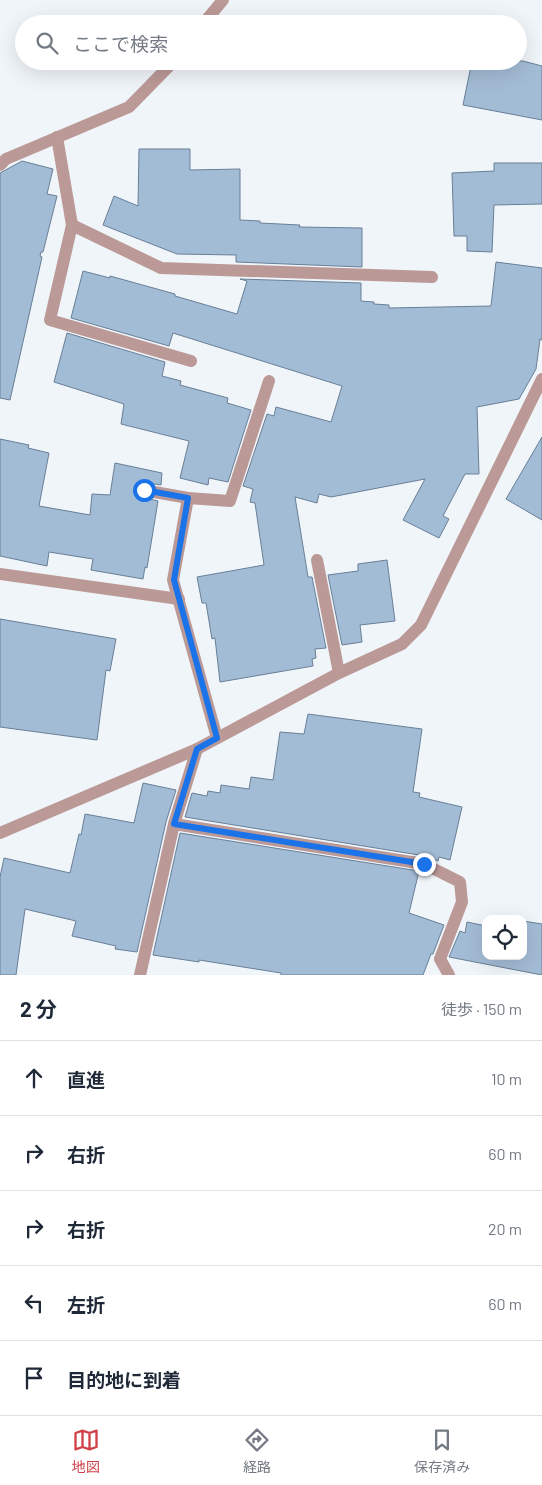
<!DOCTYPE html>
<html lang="ja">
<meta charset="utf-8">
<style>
body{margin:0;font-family:Barlow,"Noto Sans JP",sans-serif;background:#f6f6f7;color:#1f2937}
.controls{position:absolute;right:15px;bottom:15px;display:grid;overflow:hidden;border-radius:10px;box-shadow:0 5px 20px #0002}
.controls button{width:45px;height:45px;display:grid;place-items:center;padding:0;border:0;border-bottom:1px solid #e0e1e3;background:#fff;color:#1f2937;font:25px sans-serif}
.stop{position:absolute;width:15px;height:15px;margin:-11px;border:4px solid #1a73e8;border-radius:50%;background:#fff}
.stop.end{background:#1a73e8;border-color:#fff;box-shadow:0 1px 5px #0008}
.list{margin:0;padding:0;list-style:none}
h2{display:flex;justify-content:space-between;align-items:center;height:65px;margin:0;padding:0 20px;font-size:21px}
h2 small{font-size:16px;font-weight:400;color:#747a83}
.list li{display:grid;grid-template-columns:32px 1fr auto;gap:15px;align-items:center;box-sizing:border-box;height:75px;padding:0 20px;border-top:1px solid #e0e1e3}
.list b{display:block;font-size:19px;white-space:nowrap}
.list em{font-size:16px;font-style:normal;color:#747a83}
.icon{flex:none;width:28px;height:28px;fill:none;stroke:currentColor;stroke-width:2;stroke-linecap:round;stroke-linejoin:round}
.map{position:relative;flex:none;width:542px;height:975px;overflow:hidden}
.search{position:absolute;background:#fff;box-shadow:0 5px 20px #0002;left:15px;right:15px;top:15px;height:55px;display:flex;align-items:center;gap:12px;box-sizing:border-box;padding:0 18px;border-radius:28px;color:#747a83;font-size:19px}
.sheet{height:440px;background:#fff}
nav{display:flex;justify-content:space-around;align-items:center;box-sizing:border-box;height:70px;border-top:1px solid #e0e1e3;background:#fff;font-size:14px;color:#747a83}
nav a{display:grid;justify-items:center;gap:2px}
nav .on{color:#d04048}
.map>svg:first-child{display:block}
.building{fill:#a3bcd5;stroke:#687f97}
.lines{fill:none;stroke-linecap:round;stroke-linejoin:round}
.lane{stroke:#bb9997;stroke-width:12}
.street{stroke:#bb9997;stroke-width:12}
.route{stroke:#1a73e8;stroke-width:6}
</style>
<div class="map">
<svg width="542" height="975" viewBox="0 0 542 975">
<rect width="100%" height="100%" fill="#f0f5fa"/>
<g class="building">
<polygon points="472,61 523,61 542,66 542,120 463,105"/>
<polygon points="139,149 190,149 190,170 240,169 240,220 260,221 260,223 300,225 299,227 362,228 362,267 236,262 236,255 177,254 103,225 114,196 138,206"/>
<polygon points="22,161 53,169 47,194 57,196 43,252 41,252 40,256 42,257 10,400 0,398 0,173"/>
<polygon points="494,163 542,163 542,204 494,205 492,252 467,251 467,236 454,236 452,173 494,171"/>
<polygon points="496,262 542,268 542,340 540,339 536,369 519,399 477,407 479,474 465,474 443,516 449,519 439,538 403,520 425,479 331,497 319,494 317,503 295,497 308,577 312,577 326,648 315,649 316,658 312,659 313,666 220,682 215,638 212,639 206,603 202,603 197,577 264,565 255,503 250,502 253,489 243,486 267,414 274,416 276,407 331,422 342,386 173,333 169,346 71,318 83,271 110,278 110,276 175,294 175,296 237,314 247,281 240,279 361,283 361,301 374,302 374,304 389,305 389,308 491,306"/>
<polygon points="67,333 165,362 162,376 181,381 180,385 228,398 227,403 251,410 228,482 209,478 208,485 180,478 189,441 121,424 124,404 54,382"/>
<polygon points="542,437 542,520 506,499"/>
<polygon points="0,439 29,445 28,448 49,453 39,506 90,515 92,494 110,495 115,463 162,473 161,485 141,482 135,488 135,492 138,496 158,501 147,568 145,567 143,579 91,570 93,559 49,552 47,566 0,556"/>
<polygon points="387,560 395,621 360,625 362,642 342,645 328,575 358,571 358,564"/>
<polygon points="0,619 116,639 110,671 106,670 97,740 0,727"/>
<polygon points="308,714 422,729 413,792 420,793 419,797 462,807 450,860 439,857 438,861 425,856 185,817 192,793 207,796 208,791 220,793 221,785 249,789 251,777 273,780 280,732 304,734"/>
<polygon points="143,783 176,790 166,822 137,952 115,949 116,946 72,936 76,921 25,909 16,975 0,975 0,877 4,858 70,873 79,834 81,835 85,814 134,823"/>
<polygon points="180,833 419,871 409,913 444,925 433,954 431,954 423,975 281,975 281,973 199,960 199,962 153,955"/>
<polygon points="523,921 542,924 542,975 449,957 460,931 465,933 467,922 486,926 486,956 523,956"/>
</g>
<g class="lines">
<g class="lane">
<polyline points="57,137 72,225 50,320 191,361"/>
<polyline points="72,225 161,268 432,277"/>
<polyline points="143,490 188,498"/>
<polyline points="317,560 339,673"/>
<polyline points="0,574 179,599"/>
<polyline points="217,738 173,580 188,498 230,501 269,381"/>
</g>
<g class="street">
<polyline points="203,24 223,0"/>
<polyline points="0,165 6,159 129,107 174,61"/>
<polyline points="174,824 424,864 460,882 462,902 440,959 449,975"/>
<polyline points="0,833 197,749 339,673 402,644 421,625 542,379"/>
<polyline points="140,975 174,824 197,749"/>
</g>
</g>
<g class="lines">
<polyline class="route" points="144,490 188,498 174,580 217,738 197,749 174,824 424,864"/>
</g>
</svg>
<div class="controls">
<button><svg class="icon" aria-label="locate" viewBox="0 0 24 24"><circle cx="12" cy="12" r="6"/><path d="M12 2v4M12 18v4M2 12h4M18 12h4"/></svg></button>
</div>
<div class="stop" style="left:144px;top:490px"></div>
<div class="stop end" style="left:424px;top:864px"></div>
<div class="search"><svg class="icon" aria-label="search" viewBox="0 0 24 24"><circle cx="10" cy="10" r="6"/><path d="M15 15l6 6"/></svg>ここで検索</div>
</div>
<section class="sheet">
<h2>2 分<small>徒歩 · 150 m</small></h2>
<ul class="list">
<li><svg class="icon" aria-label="ahead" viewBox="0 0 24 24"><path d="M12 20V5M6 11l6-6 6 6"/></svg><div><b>直進</b></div><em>10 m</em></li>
<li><svg class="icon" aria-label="right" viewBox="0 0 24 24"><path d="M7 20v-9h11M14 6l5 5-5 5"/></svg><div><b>右折</b></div><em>60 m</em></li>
<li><svg class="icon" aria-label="right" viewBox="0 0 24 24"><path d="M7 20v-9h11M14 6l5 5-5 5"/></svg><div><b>右折</b></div><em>20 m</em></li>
<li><svg class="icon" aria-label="left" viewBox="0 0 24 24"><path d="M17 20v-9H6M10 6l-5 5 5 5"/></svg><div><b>左折</b></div><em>60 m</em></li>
<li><svg class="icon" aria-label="arrive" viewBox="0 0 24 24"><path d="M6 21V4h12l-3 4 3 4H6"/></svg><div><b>目的地に到着</b></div></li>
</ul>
</section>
<nav>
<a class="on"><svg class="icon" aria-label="map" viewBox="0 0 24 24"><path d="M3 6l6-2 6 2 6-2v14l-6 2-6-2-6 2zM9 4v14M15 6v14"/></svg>地図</a>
<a><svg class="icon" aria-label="directions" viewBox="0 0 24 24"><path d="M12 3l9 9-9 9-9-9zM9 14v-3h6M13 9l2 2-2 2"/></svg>経路</a>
<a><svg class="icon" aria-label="saved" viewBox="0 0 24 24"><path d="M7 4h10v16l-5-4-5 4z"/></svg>保存済み</a>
</nav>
